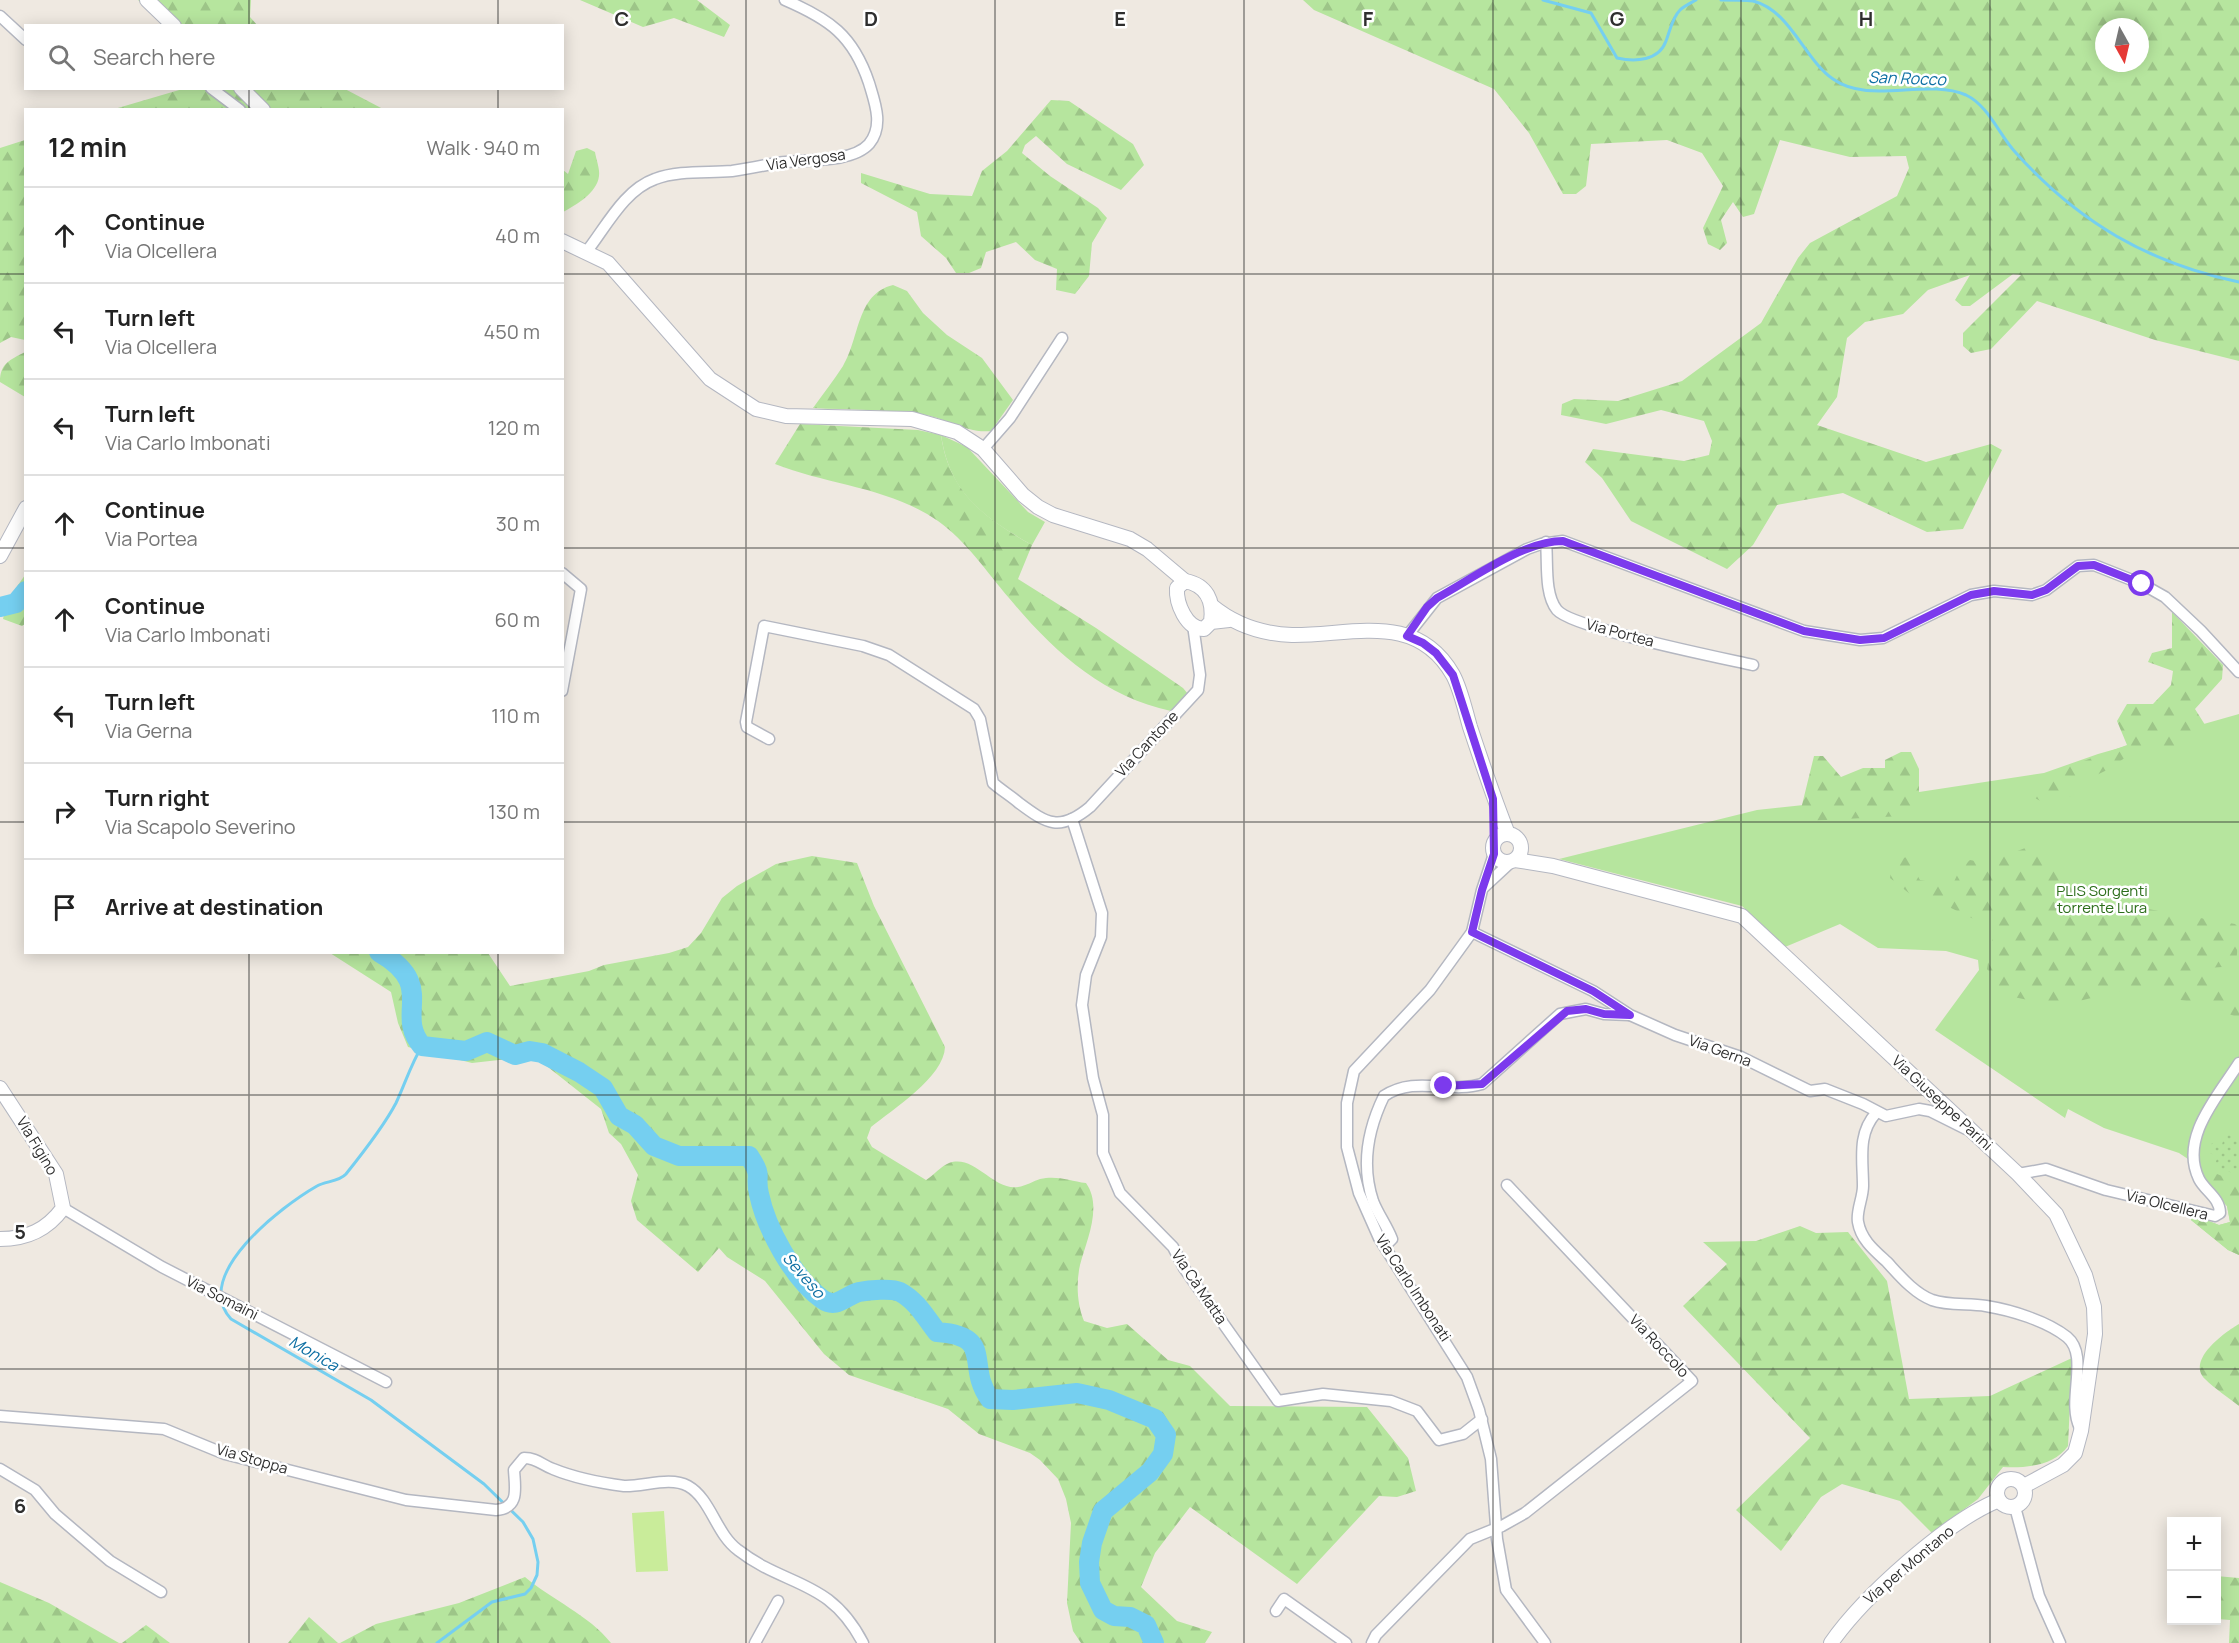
<!DOCTYPE html>
<meta charset="utf-8">
<style>
body{margin:0;font-family:Manrope,sans-serif;background:#f2f2f2;color:#222}
.controls{position:absolute;right:18px;bottom:18px;display:grid;overflow:hidden;border-radius:0px;box-shadow:0 3px 15px #0003}
.controls button{width:54px;height:54px;display:grid;place-items:center;padding:0;border:0;border-bottom:2px solid #e0e0e0;background:#fff;color:#222;font:30px sans-serif}
.compass{position:absolute;left:2095px;top:18px;width:54px;height:54px;border-radius:50%;background:#fff;box-shadow:0 3px 15px #0003;rotate:172deg}
.stop{position:absolute;width:18px;height:18px;margin:-14px;border:4px solid #7c3aed;border-radius:50%;background:#fff}
.stop.end{background:#7c3aed;border-color:#fff;box-shadow:0 2px 6px #0008}
.list{margin:0;padding:0;list-style:none}
h2{display:flex;justify-content:space-between;align-items:center;height:78px;margin:0;padding:0 24px;font-size:26px}
h2 small{font-size:20px;font-weight:400;color:#767676}
.list li{display:grid;grid-template-columns:39px 1fr auto;gap:18px;align-items:center;box-sizing:border-box;height:96px;padding:0 24px;border-top:2px solid #e0e0e0}
.list b{display:block;font-size:22px;white-space:nowrap}
.list p{margin:0;font-size:20px;white-space:nowrap;color:#767676}
.list em{font-size:20px;font-style:normal;color:#767676}
.icon{flex:none;width:33px;height:33px;fill:none;stroke:currentColor;stroke-width:2;stroke-linecap:round;stroke-linejoin:round}
.map{position:relative;flex:none;width:2239px;height:1643px;overflow:hidden}
.search{position:absolute;background:#fff;box-shadow:0 3px 15px #0003;left:24px;top:24px;width:540px;height:66px;display:flex;align-items:center;gap:15px;box-sizing:border-box;padding:0 21px;border-radius:0px;color:#767676;font-size:22px}
.panel{position:absolute;background:#fff;box-shadow:0 3px 15px #0003;left:24px;top:108px;width:540px;height:846px;border-radius:0px}
.map>svg:first-child{display:block}
.grass{fill:#b6e59e}
.forest{fill:url(#forest-firs);fill-rule:evenodd}
.garden{fill:url(#garden-dots)}
.pitch{fill:#c9ec9a}
.lines{fill:none;stroke-linecap:round;stroke-linejoin:round}
.stream{stroke:#75cff0;stroke-width:3}
.river{stroke:#75cff0;stroke-width:20}
.minor-casing{stroke:#b4b7c1;stroke-width:13}
.tertiary-casing{stroke:#b4b7c1;stroke-width:16}
.minor{stroke:#fff;stroke-width:10}
.tertiary{stroke:#fff;stroke-width:14}
.route{stroke:#7c3aed;stroke-width:8}
.grid{fill:none;stroke:#2e2e2e;stroke-width:1.5;stroke-opacity:0.55}
.labels{text-anchor:middle;stroke-width:5;stroke-linejoin:round;paint-order:stroke}
.street-label{font-size:15px;fill:#2e2e2e;stroke:#fff}
.park-label{font-size:15px;fill:#2c6e1b;stroke:#fff}
.water-label{font-size:16px;font-style:italic;fill:#0d6fa3;stroke:#fff}
.grid-label{font-size:20px;text-anchor:middle;font-weight:bold;fill:#2e2e2e;stroke:#fff;stroke-width:5;stroke-linejoin:round;paint-order:stroke}
</style>
<div class="map">
<svg width="2239" height="1643" viewBox="0 0 2239 1643">
<defs>
<pattern id="forest-firs" width="22" height="20" patternUnits="userSpaceOnUse" patternTransform="scale(1.5)"><rect width="22" height="20" fill="#b6e59e"/><path d="M5 1l3.5 6h-7zM16 11l3.5 6h-7z" fill="#9dc588"/></pattern>
<pattern id="garden-dots" width="8" height="8" patternUnits="userSpaceOnUse" patternTransform="scale(1.5)"><rect width="8" height="8" fill="#b6e59e"/><path d="M2 2h.1M6 6h.1" fill="none" stroke="#9dc588" stroke-width="1.8" stroke-linecap="round"/></pattern>
</defs>
<rect width="100%" height="100%" fill="#efe9e1"/>
<g class="grass">
<path d="M 941,435 L 967,447 L 1028,512 L 1045,522 L 1032,545 C 983,517 950,494 941,435 Z"/>
<polygon points="2239,714 2239,1255 2228,1250 2191,1220 2193,1215 2219,1225 2230,1222 2227,1206 2206,1184 2200,1167 2179,1153 2104,1128 2068,1109 2065,1118 1935,1030 1979,970 1978,960 1946,951 1878,948 1840,924 1785,947 1742,906 1559,859 1757,810 1906,794 2044,773 2098,754"/>
</g>
<g class="forest">
<polygon points="138,0 251,0 250,17 257,25 166,25"/>
<polygon points="580,0 697,0 730,25 724,37 674,18 643,27"/>
<path d="M 1303,0 L 2239,0 L 2239,361 L 2155,340 L 2037,301 L 1991,349 L 1971,353 L 1963,346 L 1963,333 L 2021,275 L 2013,274 L 1970,306 L 1962,306 L 1955,300 L 1970,275 L 1928,290 L 1903,314 L 1865,322 L 1847,338 L 1837,397 L 1817,425 L 1926,462 L 1991,444 L 2002,450 L 1963,529 L 1927,532 L 1843,493 L 1777,505 L 1753,545 L 1727,569 L 1631,521 L 1602,478 L 1585,462 L 1593,449 L 1684,461 L 1709,455 L 1712,441 L 1704,421 L 1661,410 L 1606,424 L 1561,415 L 1562,404 L 1574,399 L 1618,401 L 1682,381 L 1761,323 L 1798,258 L 1810,243 L 1897,196 L 1909,168 L 1906,156 L 1850,157 L 1780,140 L 1754,214 L 1743,217 L 1733,202 L 1721,220 L 1727,243 L 1720,250 L 1708,244 L 1703,228 L 1723,186 L 1702,153 L 1667,140 L 1591,144 L 1586,186 L 1576,194 L 1563,194 L 1529,133 L 1494,89 L 1314,10 ZM 2104,27 L 2140,27 L 2140,63 L 2104,63 Z"/>
<polygon points="186,88 345,89 383,109 111,110"/>
<polygon points="1051,100 1069,101 1133,144 1144,165 1121,190 1067,164 1036,136 1025,145 1022,153 1050,176 1098,208 1107,218 1092,243 1089,276 1075,294 1056,290 1057,269 1035,260 1016,242 986,252 981,268 969,273 956,273 946,258 921,236 917,212 861,183 861,173 930,194 972,196 982,171 1007,151"/>
<polygon points="25,140 25,340 11,337 0,343 0,148"/>
<path d="M 587,148 L 595,152 C 596,159 600,169 599,176 C 597,193 576,205 563,212 L 563,170 L 568,174 L 576,151 Z"/>
<path d="M 893,285 L 907,291 L 923,313 L 947,335 L 982,358 L 1013,400 L 991,431 C 967,434 945,417 920,414 C 885,409 848,410 813,408 C 823,394 834,380 843,366 C 860,338 856,294 893,285 Z"/>
<path d="M 25,352 L 25,397 L 0,382 C 0,363 10,360 25,352 Z"/>
<path d="M 800,424 L 918,430 L 941,435 C 949,492 984,518 1032,545 L 1018,579 L 1096,628 L 1183,688 L 1188,694 L 1171,711 C 1103,697 1052,650 1009,598 C 986,571 967,542 938,521 C 889,487 828,485 775,464 Z"/>
<polygon points="25,575 25,624 22,626 3,619 7,601"/>
<polygon points="2172,612 2223,665 2222,679 2195,709 2207,728 2189,742 2155,751 2135,751 2107,770 2074,786 2072,796 2042,802 2030,795 2043,776 2127,745 2117,721 2127,704 2153,704 2171,685 2173,671 2148,662 2152,653 2172,648"/>
<polygon points="1901,752 1911,752 1919,769 1919,799 1902,816 1806,821 1801,809 1814,756 1823,756 1841,777 1863,768 1885,768 1885,760"/>
<polygon points="2033,845 2042,858 2064,872 2078,897 2235,924 2239,928 2236,966 2208,968 2209,979 2239,993 2239,1018 2204,1004 2169,998 2153,983 2079,1001 2043,1003 2004,995 1987,969 1994,929 1949,907 1915,898 1890,878 1893,860 1907,857 1920,880 1952,886 1960,869 1970,860 1986,863"/>
<path d="M 812,856 L 857,863 L 874,906 L 945,1047 C 944,1077 893,1109 871,1127 L 867,1138 L 872,1147 L 926,1180 C 934,1175 941,1166 949,1163 C 975,1154 993,1191 1018,1187 C 1026,1186 1033,1181 1040,1179 C 1057,1175 1070,1181 1086,1183 C 1103,1207 1086,1241 1080,1265 C 1076,1283 1077,1304 1084,1321 L 1107,1328 L 1127,1324 L 1168,1360 L 1190,1366 L 1230,1406 L 1367,1407 L 1408,1458 L 1416,1491 L 1397,1497 L 1379,1496 L 1297,1584 L 1190,1507 L 1155,1553 L 1141,1587 L 1177,1621 L 1212,1632 L 1205,1643 L 1081,1643 L 1073,1631 L 1067,1603 L 1071,1523 L 1066,1499 L 1058,1479 L 1040,1460 L 1030,1453 L 979,1434 L 948,1409 L 849,1375 L 824,1354 L 765,1281 L 727,1257 L 719,1248 L 698,1272 L 637,1220 L 631,1201 L 638,1175 L 621,1144 L 609,1133 L 601,1109 L 534,1056 L 472,1063 L 408,1047 L 398,1023 L 391,992 L 330,953 L 488,953 L 510,986 L 589,971 L 604,965 L 669,953 L 688,947 L 701,933 L 722,898 L 737,886 L 776,864 Z"/>
<polygon points="2200,1167 2239,1183 2239,1255 2228,1250 2191,1220 2193,1215 2219,1225 2230,1222 2227,1206 2206,1184"/>
<path d="M 1800,1226 L 1816,1233 L 1848,1232 L 1887,1281 L 1909,1399 L 1990,1396 L 2072,1358 L 2068,1446 C 2054,1466 2026,1468 2003,1467 L 1978,1499 L 1932,1533 L 1900,1501 L 1842,1484 L 1821,1497 L 1781,1551 L 1736,1510 L 1810,1438 L 1683,1306 L 1727,1264 L 1703,1242 L 1756,1241 Z"/>
<path d="M 2239,1324 L 2239,1406 C 2228,1397 2215,1389 2205,1379 C 2186,1360 2225,1332 2239,1324 Z"/>
<polygon points="2216,1576 2239,1578 2239,1643 2229,1643 2230,1620 2217,1619"/>
<path d="M 525,1577 C 552,1600 589,1615 611,1643 L 340,1643 L 376,1624 L 459,1603 Z"/>
<polygon points="0,1582 49,1603 119,1643 0,1643"/>
<polygon points="309,1617 338,1643 288,1643"/>
<polygon points="146,1625 170,1643 122,1643"/>
</g>
<polygon class="garden" points="2225,1133 2239,1138 2239,1175 2214,1167 2218,1156 2209,1153 2212,1143 2222,1145"/>
<polygon class="pitch" points="664,1511 668,1571 636,1572 632,1513"/>
<g class="lines">
<g class="stream">
<path d="M 1543,0 L 1591,13 L 1617,58 C 1635,62 1659,61 1666,41 C 1670,31 1672,18 1680,10 C 1684,6 1691,3 1696,0"/>
<path d="M 1721,0 C 1731,0 1743,0 1753,1 C 1790,10 1804,59 1833,79 C 1869,105 1926,78 1966,95 C 1989,106 1999,135 2016,153 C 2078,222 2148,263 2239,282"/>
<path d="M 422,1046 C 411,1064 405,1084 396,1103 C 384,1126 362,1154 346,1174 C 339,1182 325,1181 317,1186 C 282,1206 191,1275 231,1319 L 371,1400 L 484,1484 L 523,1522 L 533,1539 L 538,1562 L 537,1575 L 531,1588 L 525,1594 L 492,1602 L 437,1643"/>
</g>
<g class="river">
<polyline points="0,607 16,603 26,591"/>
<path d="M 379,952 C 438,986 394,1013 422,1046 L 466,1051 L 487,1042 L 515,1055 L 530,1051 L 542,1053 L 579,1072 L 603,1088 L 619,1116 L 635,1125 L 654,1146 L 679,1156 L 749,1156 C 764,1179 754,1173 759,1194 C 766,1228 793,1278 822,1299 C 837,1310 846,1295 859,1292 C 869,1290 892,1288 900,1292 C 917,1301 926,1318 937,1332 C 996,1336 965,1366 990,1399 L 1013,1400 L 1077,1393 L 1109,1400 L 1155,1419 L 1166,1435 L 1163,1454 L 1150,1472 L 1103,1511 L 1092,1543 L 1089,1562 L 1090,1583 L 1103,1610 L 1114,1616 L 1130,1617 L 1146,1625 L 1154,1643"/>
</g>
<g class="minor-casing">
<g id="minor">
<polyline points="0,16 26,40"/>
<polyline points="211,88 240,110"/>
<path d="M 587,251 C 606,227 624,190 655,179 C 678,170 707,173 732,171 C 747,169 761,166 776,163 C 801,159 851,164 869,144 C 884,126 875,103 869,83 C 853,35 829,19 785,0"/>
<polyline points="983,449 1010,418 1062,338"/>
<path d="M 1546,542 C 1548,562 1544,594 1557,610 C 1572,628 1722,658 1753,665"/>
<polyline points="562,573 581,589 562,691"/>
<polyline points="1407,636 1437,598 1527,549 1541,544 1563,541 1804,631 1860,640 1883,638 1971,595 1994,591 2032,595 2046,590 2078,566 2094,565 2142,584 2165,597 2201,631 2239,672"/>
<path d="M 769,739 L 747,727 L 746,722 L 764,626 L 863,646 L 889,655 L 974,709 L 980,719 L 993,783 C 1001,790 1011,796 1019,803 C 1047,824 1060,832 1090,807 L 1198,690 L 1200,675 L 1193,625"/>
<polyline points="1072,819 1102,913 1101,937 1086,975 1082,1005 1093,1078 1103,1115 1103,1153 1120,1193 1173,1247 1184,1268 1278,1401 1323,1394 1391,1401 1417,1411 1439,1440 1463,1434 1482,1419"/>
<polyline points="1494,854 1482,890 1472,932 1430,990 1354,1071 1347,1103 1347,1147 1359,1193 1379,1238 1467,1377 1479,1410 1491,1459 1497,1539 1506,1590 1545,1643"/>
<polyline points="1484,887 1511,862"/>
<polyline points="1472,932 1593,991 1630,1015 1675,1035 1741,1057 1810,1091 1825,1089 1863,1104 1886,1116 1919,1109 1930,1111 1966,1129"/>
<path d="M 1876,1113 C 1857,1134 1863,1160 1863,1186 C 1863,1198 1856,1211 1858,1222 C 1861,1240 1875,1251 1887,1262 C 1900,1276 1914,1293 1932,1300 C 1949,1306 1968,1303 1986,1306 C 2011,1310 2047,1321 2067,1337 C 2090,1356 2066,1401 2080,1428"/>
<path d="M 2018,1174 L 2046,1169 L 2106,1190 L 2215,1216 L 2220,1213 C 2220,1198 2205,1191 2199,1179 C 2179,1138 2218,1096 2239,1063"/>
<polyline points="63,1208 162,1267 386,1382"/>
<path d="M 1385,1246 L 1392,1239 C 1387,1226 1378,1214 1373,1201 C 1361,1165 1368,1129 1384,1096 C 1415,1075 1449,1094 1482,1084 L 1560,1014 L 1586,1009 L 1604,1014 L 1629,1015"/>
<path d="M 0,1416 L 164,1429 L 225,1454 L 406,1500 L 496,1510 C 520,1508 515,1488 514,1470 L 524,1458 C 537,1458 542,1465 553,1469 C 575,1478 601,1483 624,1486 C 643,1487 670,1476 688,1486 C 711,1499 716,1534 738,1550 C 787,1588 829,1578 863,1643"/>
<polyline points="0,1469 35,1490 55,1514 110,1561 161,1592"/>
<polyline points="2015,1507 2039,1596 2060,1643"/>
<polyline points="1276,1611 1284,1599 1346,1643"/>
<polyline points="755,1643 778,1601"/>
<polyline points="1372,1643 1376,1635 1470,1539 1502,1526 1525,1513 1692,1381 1507,1185"/>
</g>
</g>
<g class="tertiary-casing">
<g id="tertiary">
<polyline points="147,0 174,26"/>
<polyline points="241,88 263,110"/>
<polyline points="562,241 608,263 710,379 756,409 786,416 912,419 957,432 983,449 1023,495 1038,507 1053,515 1130,539 1147,549 1185,581"/>
<polyline points="0,556 26,508"/>
<path d="M 1212,606 C 1234,624 1262,634 1292,635 C 1350,636 1416,610 1453,675 C 1461,690 1465,710 1470,727 C 1482,763 1494,799 1508,834"/>
<path d="M 1211,622 C 1214,601 1207,585 1185,581 L 1177,588 C 1176,603 1186,629 1204,629 L 1211,622 L 1229,620"/>
<circle cx="1507" cy="848" r="14"/>
<polyline points="1515,860 1553,866 1742,916 2018,1174 2056,1214 2085,1275 2094,1307 2095,1334 2081,1431 2075,1453 2063,1465 2024,1486"/>
<path d="M 0,1088 L 56,1174 L 63,1208 C 47,1230 27,1239 0,1239"/>
<circle cx="2011" cy="1493" r="14"/>
<path d="M 1831,1643 C 1863,1597 1947,1521 1999,1500"/>
</g>
</g>
<use href="#minor" class="minor"/>
<use href="#tertiary" class="tertiary"/>
</g>
<g class="lines">
<path class="route" d="M 1444,1086 L 1482,1084 L 1567,1011 L 1586,1009 L 1604,1014 L 1630,1015 L 1593,991 L 1472,932 L 1482,890 L 1494,854 L 1493,799 L 1453,675 L 1436,653 L 1423,643 L 1407,636 L 1427,607 L 1437,598 C 1472,579 1523,541 1563,541 L 1804,631 L 1860,640 L 1884,638 L 1971,595 L 1994,591 L 2032,595 L 2046,590 L 2078,566 L 2094,565 L 2142,584"/>
</g>
<path class="grid" d="M 249,0 L 249,26M 498,0 L 498,26M 746,0 L 746,1643M 995,0 L 995,1643M 1244,0 L 1244,1643M 1493,0 L 1493,1643M 1741,0 L 1741,1643M 1990,0 L 1990,1643M 249,88 L 249,110M 498,88 L 498,110M 0,274 L 26,274M 562,274 L 2239,274M 0,548 L 26,548M 562,548 L 2239,548M 0,822 L 26,822M 562,822 L 2239,822M 249,952 L 249,1643M 498,952 L 498,1643M 0,1095 L 2239,1095M 0,1369 L 2239,1369"/>
<g class="labels">
<g class="street-label">
<text transform="translate(806 160) rotate(-8)" y="5">Via Vergosa</text>
<text transform="translate(1620 633) rotate(15)" y="5">Via Portea</text>
<text transform="translate(1147 744) rotate(-47)" y="5">Via Cantone</text>
<text transform="translate(1720 1051) rotate(20)" y="5">Via Gerna</text>
<text transform="translate(1942 1103) rotate(43)" y="5">Via Giuseppe Parini</text>
<text transform="translate(37 1146) rotate(59)" y="5">Via Figino</text>
<text transform="translate(2167 1205) rotate(14)" y="5">Via Olcellera</text>
<text transform="translate(1199 1287) rotate(56)" y="5">Via Cà Matta</text>
<text transform="translate(1413 1288) rotate(57)" y="5">Via Carlo Imbonati</text>
<text transform="translate(222 1298) rotate(27)" y="5">Via Somaini</text>
<text transform="translate(1659 1346) rotate(47)" y="5">Via Roccolo</text>
<text transform="translate(252 1459) rotate(16)" y="5">Via Stoppa</text>
<text transform="translate(1909 1565) rotate(-40)" y="5">Via per Montano</text>
</g>
<g class="park-label">
<text x="2102" y="896">PLIS Sorgenti<tspan x="2102" dy="17">torrente Lura</tspan></text>
</g>
<g class="water-label">
<text transform="translate(1907 78) rotate(2)" y="6">San Rocco</text>
<text transform="translate(804 1275) rotate(49)" y="6">Seveso</text>
<text transform="translate(314 1353) rotate(30)" y="6">Monica</text>
</g>
</g>
<g class="grid-label">
<text x="622" y="26">C</text>
<text x="871" y="26">D</text>
<text x="1120" y="26">E</text>
<text x="1368" y="26">F</text>
<text x="1617" y="26">G</text>
<text x="1866" y="26">H</text>
<text x="20" y="1239">5</text>
<text x="20" y="1513">6</text>
</g>
</svg>
<div class="controls">
<button>+</button>
<button>−</button>
</div>
<svg class="compass" viewBox="-18 -18 36 36"><path d="M0-13l5 13h-10z" fill="#e53935"/><path d="M0 13l5-13h-10z" fill="#767676"/></svg>
<div class="stop" style="left:2142px;top:584px"></div>
<div class="stop end" style="left:1444px;top:1086px"></div>
<div class="search"><svg class="icon" aria-label="search" viewBox="0 0 24 24"><circle cx="10" cy="10" r="6"/><path d="M15 15l6 6"/></svg>Search here</div>
<section class="panel">
<h2>12 min<small>Walk · 940 m</small></h2>
<ul class="list">
<li><svg class="icon" aria-label="ahead" viewBox="0 0 24 24"><path d="M12 20V5M6 11l6-6 6 6"/></svg><div><b>Continue</b><p>Via Olcellera</p></div><em>40 m</em></li>
<li><svg class="icon" aria-label="left" viewBox="0 0 24 24"><path d="M17 20v-9H6M10 6l-5 5 5 5"/></svg><div><b>Turn left</b><p>Via Olcellera</p></div><em>450 m</em></li>
<li><svg class="icon" aria-label="left" viewBox="0 0 24 24"><path d="M17 20v-9H6M10 6l-5 5 5 5"/></svg><div><b>Turn left</b><p>Via Carlo Imbonati</p></div><em>120 m</em></li>
<li><svg class="icon" aria-label="ahead" viewBox="0 0 24 24"><path d="M12 20V5M6 11l6-6 6 6"/></svg><div><b>Continue</b><p>Via Portea</p></div><em>30 m</em></li>
<li><svg class="icon" aria-label="ahead" viewBox="0 0 24 24"><path d="M12 20V5M6 11l6-6 6 6"/></svg><div><b>Continue</b><p>Via Carlo Imbonati</p></div><em>60 m</em></li>
<li><svg class="icon" aria-label="left" viewBox="0 0 24 24"><path d="M17 20v-9H6M10 6l-5 5 5 5"/></svg><div><b>Turn left</b><p>Via Gerna</p></div><em>110 m</em></li>
<li><svg class="icon" aria-label="right" viewBox="0 0 24 24"><path d="M7 20v-9h11M14 6l5 5-5 5"/></svg><div><b>Turn right</b><p>Via Scapolo Severino</p></div><em>130 m</em></li>
<li><svg class="icon" aria-label="arrive" viewBox="0 0 24 24"><path d="M6 21V4h12l-3 4 3 4H6"/></svg><div><b>Arrive at destination</b></div></li>
</ul>
</section>
</div>
